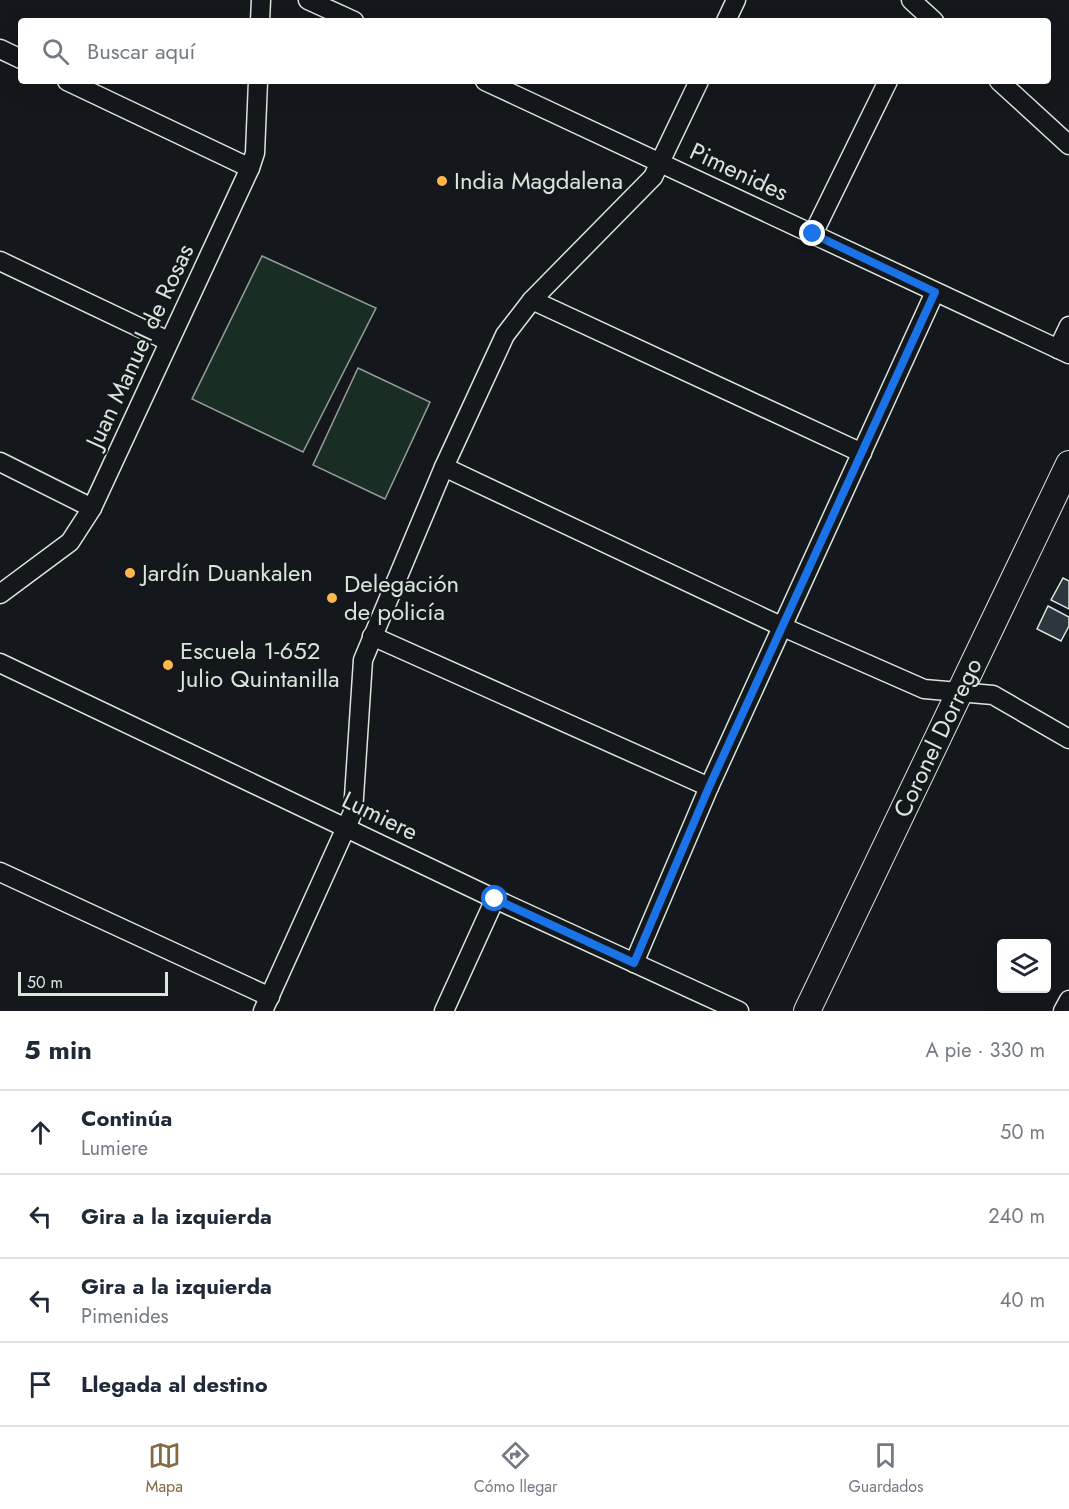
<!DOCTYPE html>
<html lang="es">
<meta charset="utf-8">
<style>
body{margin:0;font-family:Jost,sans-serif;background:#f6f6f7;color:#1f2937}
.controls{position:absolute;right:18px;bottom:18px;display:grid;overflow:hidden;border-radius:6px;box-shadow:0 6px 24px #0002}
.controls button{width:54px;height:54px;display:grid;place-items:center;padding:0;border:0;border-bottom:2px solid #e0e1e3;background:#fff;color:#1f2937;font:30px sans-serif}
.scale{position:absolute;left:18px;bottom:15px;width:150px;box-sizing:border-box;padding-left:6px;border:3px solid #d8e6dc;border-top:0;font-size:16px;line-height:21px;white-space:nowrap;color:#d8e6dc;-webkit-text-stroke:4px #14181c;paint-order:stroke}
.stop{position:absolute;width:18px;height:18px;margin:-14px;border:4px solid #1a73e8;border-radius:50%;background:#fff}
.stop.end{background:#1a73e8;border-color:#fff;box-shadow:0 2px 6px #0008}
.list{margin:0;padding:0;list-style:none}
h2{display:flex;justify-content:space-between;align-items:center;height:78px;margin:0;padding:0 24px;font-size:26px}
h2 small{font-size:20px;font-weight:400;color:#747a83}
.list li{display:grid;grid-template-columns:39px 1fr auto;gap:18px;align-items:center;box-sizing:border-box;height:84px;padding:0 24px;border-top:2px solid #e0e1e3}
.list b{display:block;font-size:22px;white-space:nowrap}
.list p{margin:0;font-size:20px;white-space:nowrap;color:#747a83}
.list em{font-size:20px;font-style:normal;color:#747a83}
.icon{flex:none;width:33px;height:33px;fill:none;stroke:currentColor;stroke-width:2;stroke-linecap:round;stroke-linejoin:round}
.map{position:relative;flex:none;width:1069px;height:1011px;overflow:hidden}
.search{position:absolute;background:#fff;box-shadow:0 6px 24px #0002;left:18px;right:18px;top:18px;height:66px;display:flex;align-items:center;gap:15px;box-sizing:border-box;padding:0 21px;border-radius:6px;color:#747a83;font-size:22px}
.sheet{height:414px;background:#fff}
nav{display:flex;justify-content:space-around;align-items:center;box-sizing:border-box;height:84px;border-top:2px solid #e0e1e3;background:#fff;font-size:16px;color:#747a83}
nav a{display:grid;justify-items:center;gap:3px}
nav .on{color:#846941}
.map>svg:first-child{display:block}
.green{fill:#1a2d24;stroke:#939e99;stroke-width:1.5}
.building{fill:#2c363c;stroke:#d8e6dc;stroke-width:1.5}
.lines{fill:none;stroke-linecap:round;stroke-linejoin:round}
.street-casing{stroke:#d8e6dc;stroke-width:21}
.secondary-casing{stroke:#d8e6dc;stroke-width:28}
.street{stroke:#14181c;stroke-width:18}
.secondary{stroke:#14181c;stroke-width:26}
.route{stroke:#1a73e8;stroke-width:8}
.poi-dot{fill:#ffb74d;stroke:#14181c;stroke-width:2}
.labels{text-anchor:middle;stroke-width:4.5;stroke-linejoin:round;paint-order:stroke}
.street-label{font-size:24px;fill:#d8e6dc;stroke:#14181c}
.poi-label{font-size:24px;fill:#d8e6dc;stroke:#14181c;text-anchor:start}
</style>
<div class="map">
<svg width="1069" height="1011" viewBox="0 0 1069 1011">
<rect width="100%" height="100%" fill="#14181c"/>
<g class="green">
<polygon points="262,256 376,308 303,452 192,399"/>
<polygon points="358,368 430,402 385,499 313,465"/>
</g>
<g class="building">
<polygon points="1063,578 1069,581 1069,609 1051,600"/>
<polygon points="1048,606 1069,617 1069,626 1061,641 1037,629"/>
</g>
<g class="lines">
<g class="street-casing">
<g id="street">
<polyline points="308,0 354,21"/>
<polyline points="911,0 934,21"/>
<polyline points="260,21 261,0"/>
<polyline points="726,21 736,0"/>
<polyline points="0,49 21,59"/>
<polyline points="67,81 250,168"/>
<polyline points="485,81 1069,354"/>
<polyline points="999,81 1069,145"/>
<polyline points="813,234 888,81"/>
<polyline points="0,261 168,341"/>
<polyline points="532,300 862,453"/>
<polyline points="1058,349 1069,326"/>
<polyline points="0,462 92,508"/>
<polyline points="444,467 783,627 924,689 993,695 1069,739"/>
<polyline points="0,594 70,542 92,508 250,168 255,153 258,81"/>
<polyline points="372,636 709,787"/>
<polyline points="0,663 495,899 739,1011"/>
<polyline points="0,872 270,997"/>
<polyline points="634,963 709,787 935,292"/>
<polyline points="263,1011 353,812 363,660 444,467 505,335 532,300 653,177 699,81"/>
<polyline points="444,1011 495,899"/>
<polyline points="1063,1011 1069,1000"/>
</g>
</g>
<g class="secondary-casing">
<g id="secondary">
<path id="s1" d="M 807,1011 L 1069,464"/>
</g>
</g>
<use href="#street" class="street"/>
<use href="#secondary" class="secondary"/>
</g>
<g class="lines">
<polyline class="route" points="495,899 634,963 709,787 935,292 813,234"/>
</g>
<g class="poi-dot">
<circle cx="442" cy="181" r="6"/>
<circle cx="130" cy="573" r="6"/>
<circle cx="332" cy="598" r="6"/>
<circle cx="168" cy="665" r="6"/>
</g>
<g class="labels">
<g class="street-label">
<text transform="translate(739 172) rotate(25)" y="8">Pimenides</text>
<text transform="translate(140 346) rotate(-65)" y="8">Juan Manuel de Rosas</text>
<text dy="8" stroke="none"><textPath href="#s1" startOffset="303">Coronel Dorrego</textPath></text>
<text transform="translate(380 816) rotate(26)" y="8">Lumiere</text>
</g>
<g class="poi-label">
<text x="454" y="189">India Magdalena</text>
<text x="142" y="581">Jardín Duankalen</text>
<text x="344" y="592">Delegación<tspan x="344" dy="28">de policía</tspan></text>
<text x="180" y="659">Escuela 1-652<tspan x="180" dy="28">Julio Quintanilla</tspan></text>
</g>
</g>
</svg>
<div class="controls">
<button><svg class="icon" aria-label="layers" viewBox="0 0 24 24"><path d="M12 4l9 5-9 5-9-5zM3 14l9 5 9-5"/></svg></button>
</div>
<div class="scale">50 m</div>
<div class="stop" style="left:495px;top:899px"></div>
<div class="stop end" style="left:813px;top:234px"></div>
<div class="search"><svg class="icon" aria-label="search" viewBox="0 0 24 24"><circle cx="10" cy="10" r="6"/><path d="M15 15l6 6"/></svg>Buscar aquí</div>
</div>
<section class="sheet">
<h2>5 min<small>A pie · 330 m</small></h2>
<ul class="list">
<li><svg class="icon" aria-label="ahead" viewBox="0 0 24 24"><path d="M12 20V5M6 11l6-6 6 6"/></svg><div><b>Continúa</b><p>Lumiere</p></div><em>50 m</em></li>
<li><svg class="icon" aria-label="left" viewBox="0 0 24 24"><path d="M17 20v-9H6M10 6l-5 5 5 5"/></svg><div><b>Gira a la izquierda</b></div><em>240 m</em></li>
<li><svg class="icon" aria-label="left" viewBox="0 0 24 24"><path d="M17 20v-9H6M10 6l-5 5 5 5"/></svg><div><b>Gira a la izquierda</b><p>Pimenides</p></div><em>40 m</em></li>
<li><svg class="icon" aria-label="arrive" viewBox="0 0 24 24"><path d="M6 21V4h12l-3 4 3 4H6"/></svg><div><b>Llegada al destino</b></div></li>
</ul>
</section>
<nav>
<a class="on"><svg class="icon" aria-label="map" viewBox="0 0 24 24"><path d="M3 6l6-2 6 2 6-2v14l-6 2-6-2-6 2zM9 4v14M15 6v14"/></svg>Mapa</a>
<a><svg class="icon" aria-label="directions" viewBox="0 0 24 24"><path d="M12 3l9 9-9 9-9-9zM9 14v-3h6M13 9l2 2-2 2"/></svg>Cómo llegar</a>
<a><svg class="icon" aria-label="saved" viewBox="0 0 24 24"><path d="M7 4h10v16l-5-4-5 4z"/></svg>Guardados</a>
</nav>
